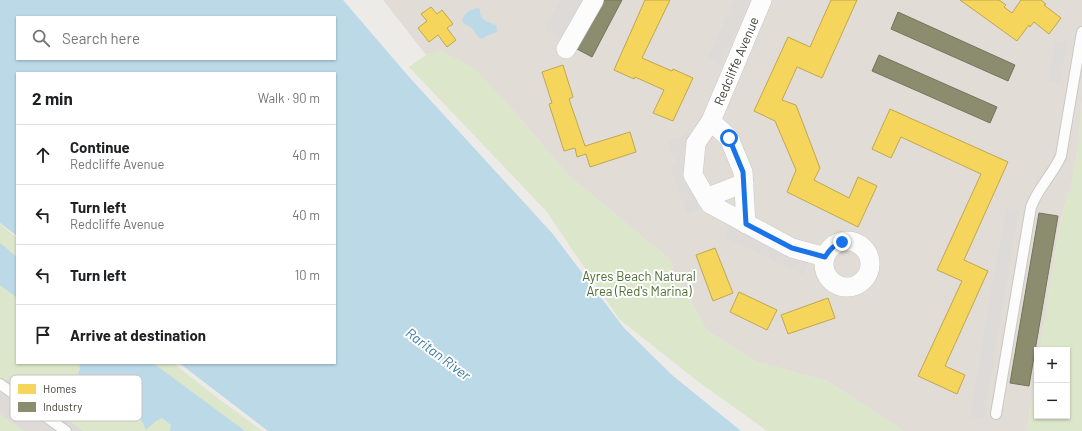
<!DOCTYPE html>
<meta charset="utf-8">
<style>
body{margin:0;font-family:Barlow,sans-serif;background:#f2f2f2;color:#202124}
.controls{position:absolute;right:12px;bottom:12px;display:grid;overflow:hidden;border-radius:0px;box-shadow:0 1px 3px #0004}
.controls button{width:36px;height:36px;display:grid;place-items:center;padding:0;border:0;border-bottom:1px solid #e0e0e0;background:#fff;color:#202124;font:20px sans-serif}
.stop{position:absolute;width:12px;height:12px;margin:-9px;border:3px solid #1a73e8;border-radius:50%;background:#fff}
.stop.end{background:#1a73e8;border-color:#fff;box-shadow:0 1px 4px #0008}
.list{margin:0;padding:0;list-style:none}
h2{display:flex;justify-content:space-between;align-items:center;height:52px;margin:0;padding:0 16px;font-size:17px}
h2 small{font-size:13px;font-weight:400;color:#757577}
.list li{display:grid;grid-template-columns:26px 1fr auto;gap:12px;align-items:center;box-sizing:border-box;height:60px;padding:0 16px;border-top:1px solid #e0e0e0}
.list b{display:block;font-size:15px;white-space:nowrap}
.list p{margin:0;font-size:13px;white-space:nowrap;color:#757577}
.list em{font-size:13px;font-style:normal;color:#757577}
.icon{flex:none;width:22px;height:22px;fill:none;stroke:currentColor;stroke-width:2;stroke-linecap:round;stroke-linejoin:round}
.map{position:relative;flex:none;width:1082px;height:431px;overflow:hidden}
.search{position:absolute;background:#fff;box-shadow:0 1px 3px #0004;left:16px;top:16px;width:320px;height:44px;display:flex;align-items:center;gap:10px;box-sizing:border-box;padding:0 14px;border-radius:0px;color:#757577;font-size:15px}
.panel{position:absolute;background:#fff;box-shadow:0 1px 3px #0004;left:16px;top:72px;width:320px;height:292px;border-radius:0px}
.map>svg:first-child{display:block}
.residential{fill:#e1ddd6}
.green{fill:#dce6ca}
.parking{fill:#dddad8}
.water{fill:#bcd9e8;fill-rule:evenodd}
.homes{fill:#f6d55c;stroke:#c0a750}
.industry{fill:#8c8c6e;stroke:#76745d}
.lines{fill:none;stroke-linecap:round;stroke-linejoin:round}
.service-casing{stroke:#cac7c4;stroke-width:12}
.minor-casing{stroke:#cac7c4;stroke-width:20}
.service{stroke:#fcfcfc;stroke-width:10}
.minor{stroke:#fcfcfc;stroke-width:19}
.route{stroke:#1a73e8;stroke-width:5}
.labels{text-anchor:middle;stroke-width:4;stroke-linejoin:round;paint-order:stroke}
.street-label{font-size:13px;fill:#423c35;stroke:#fff}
.park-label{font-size:13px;fill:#4a6d2f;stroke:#fff}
.water-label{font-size:14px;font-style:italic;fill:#3b7ca2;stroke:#fff}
.key{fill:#fff;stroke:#c6c4c2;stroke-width:1}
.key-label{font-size:11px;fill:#423c35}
</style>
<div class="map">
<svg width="1082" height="431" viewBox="0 0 1082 431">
<rect width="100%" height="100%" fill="#edebe8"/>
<polygon class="residential" points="383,0 1082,0 1082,102 1078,148 1072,181 1061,218 1040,350 1037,350 1037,369 1027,431 903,431 827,381 757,362 707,331 668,258 568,175 503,99 439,51 426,55"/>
<g class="green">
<polygon points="440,50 474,68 503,99 568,175 668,258 707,331 757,362 827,381 903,431 767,431 696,380 619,319 547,212 409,67 426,55"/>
<polygon points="1082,102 1082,431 1027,431 1037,369 1037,416 1067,416 1067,350 1040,350 1061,218 1072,181 1078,148"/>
<polygon points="0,224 17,238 17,363 173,363 215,396 262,431 0,431"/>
</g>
<g class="parking">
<polygon points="560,0 594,0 564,41 544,30"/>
<polygon points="734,0 750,0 721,65 707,59"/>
<polygon points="1055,41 1067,42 1061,83 1048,81"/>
<polygon points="691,132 696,143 693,175 710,204 687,214 670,167 676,164 667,142"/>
<polygon points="1007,208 1019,210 984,419 970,417 994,272"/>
<polygon points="735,218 813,253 804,275 724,237"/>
<polygon points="10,376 83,431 25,431 0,414 0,390"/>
</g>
<g class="water">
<path d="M 0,0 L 343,0 L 410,78 L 552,233 L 624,328 L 672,375 L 741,431 L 268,431 L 179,363 L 335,363 L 335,73 L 17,73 L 17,236 L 0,223 ZM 17,17 L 335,17 L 335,59 L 17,59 Z"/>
<path d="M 477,8 L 480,9 C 479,20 488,22 496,25 L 497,31 L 495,33 L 488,35 L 482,39 C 476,37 475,30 470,27 C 466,24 464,25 462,21 C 464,13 470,10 477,8 Z"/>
<polygon points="0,243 17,257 17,298 0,285"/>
<polygon points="79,363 153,363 245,431 170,431 171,425 162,418 156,421 146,430 136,408 116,396 96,378 88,383 78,374 80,369"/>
</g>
<g class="homes">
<polygon points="645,0 670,0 642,58 672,71 673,69 693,78 673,121 653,113 664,90 635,77 634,79 614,70"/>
<polygon points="831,0 857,0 822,78 797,67 782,100 796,105 820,168 814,180 849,198 858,177 877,186 858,227 787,192 796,170 775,121 754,111 788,37 810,47"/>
<polygon points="960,0 999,0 1006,5 1004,7 1012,13 1021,0 1041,0 1046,4 1044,5 1061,18 1049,34 1034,22 1030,27 1029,25 1017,41"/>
<polygon points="431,7 437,14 442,10 453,24 447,28 456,40 447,47 438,35 429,42 418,28 427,21 421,14"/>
<polygon points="563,65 573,97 569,99 585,146 630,132 636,152 590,167 586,154 577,157 575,148 564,151 549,104 552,103 542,72"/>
<polygon points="890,109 1008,162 964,260 988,271 945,366 965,375 957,394 918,376 962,281 937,270 981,174 901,137 891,158 872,149"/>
<polygon points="715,248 733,293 713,301 696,255"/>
<polygon points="739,292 777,310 767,330 730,312"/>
<polygon points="828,298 835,318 788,334 781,315"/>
</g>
<g class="industry">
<polygon points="603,0 622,0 592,57 577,49"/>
<polygon points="898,12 1015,65 1008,81 891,29"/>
<polygon points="879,55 997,107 990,123 872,71"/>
<polygon points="1039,213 1058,216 1029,386 1010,383"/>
</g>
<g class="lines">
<g class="service-casing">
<g id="service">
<polyline points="0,384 66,431"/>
<path d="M 996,414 L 1031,207 C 1038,188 1053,174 1061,156 L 1082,32"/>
</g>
</g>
<g class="minor-casing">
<g id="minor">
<polyline points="762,0 711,121 696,143 693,175 710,204 792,248 825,257"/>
<polyline points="566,49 594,0"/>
<polyline points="711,121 729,138 743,172 746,224"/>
<polyline points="706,198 744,183"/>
<circle cx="847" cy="264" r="23"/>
</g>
</g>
<use href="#service" class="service"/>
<use href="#minor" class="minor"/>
</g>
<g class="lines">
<path class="route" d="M 729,138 L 743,172 L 746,224 L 792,248 L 825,257 C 830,249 834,245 842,242"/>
</g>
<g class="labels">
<g class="street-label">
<text transform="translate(736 61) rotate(-67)" y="5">Redcliffe Avenue</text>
</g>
<g class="park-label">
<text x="639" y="281">Ayres Beach Natural<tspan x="639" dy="15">Area (Red's Marina)</tspan></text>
</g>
<g class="water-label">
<text transform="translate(438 354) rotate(37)" y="5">Raritan River</text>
</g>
</g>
<rect x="10" y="375" width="132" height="46" rx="6" class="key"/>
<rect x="18" y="384" width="18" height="10" fill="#f6d55c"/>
<rect x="18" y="402" width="18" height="10" fill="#8c8c6e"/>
<g class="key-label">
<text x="43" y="393">Homes</text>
<text x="43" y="411">Industry</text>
</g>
</svg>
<div class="controls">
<button>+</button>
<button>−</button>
</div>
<div class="stop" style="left:729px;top:138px"></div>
<div class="stop end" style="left:842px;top:242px"></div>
<div class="search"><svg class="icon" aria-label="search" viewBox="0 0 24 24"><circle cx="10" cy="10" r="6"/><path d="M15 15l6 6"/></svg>Search here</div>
<section class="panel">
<h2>2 min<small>Walk · 90 m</small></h2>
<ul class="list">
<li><svg class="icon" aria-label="ahead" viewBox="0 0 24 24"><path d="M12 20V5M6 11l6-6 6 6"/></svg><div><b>Continue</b><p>Redcliffe Avenue</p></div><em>40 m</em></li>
<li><svg class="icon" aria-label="left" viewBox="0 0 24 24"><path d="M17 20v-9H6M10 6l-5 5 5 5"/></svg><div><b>Turn left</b><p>Redcliffe Avenue</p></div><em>40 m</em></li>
<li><svg class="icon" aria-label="left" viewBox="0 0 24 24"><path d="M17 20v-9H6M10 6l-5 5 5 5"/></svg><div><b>Turn left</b></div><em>10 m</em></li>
<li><svg class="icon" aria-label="arrive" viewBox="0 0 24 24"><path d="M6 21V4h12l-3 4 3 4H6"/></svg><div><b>Arrive at destination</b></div></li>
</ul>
</section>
</div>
